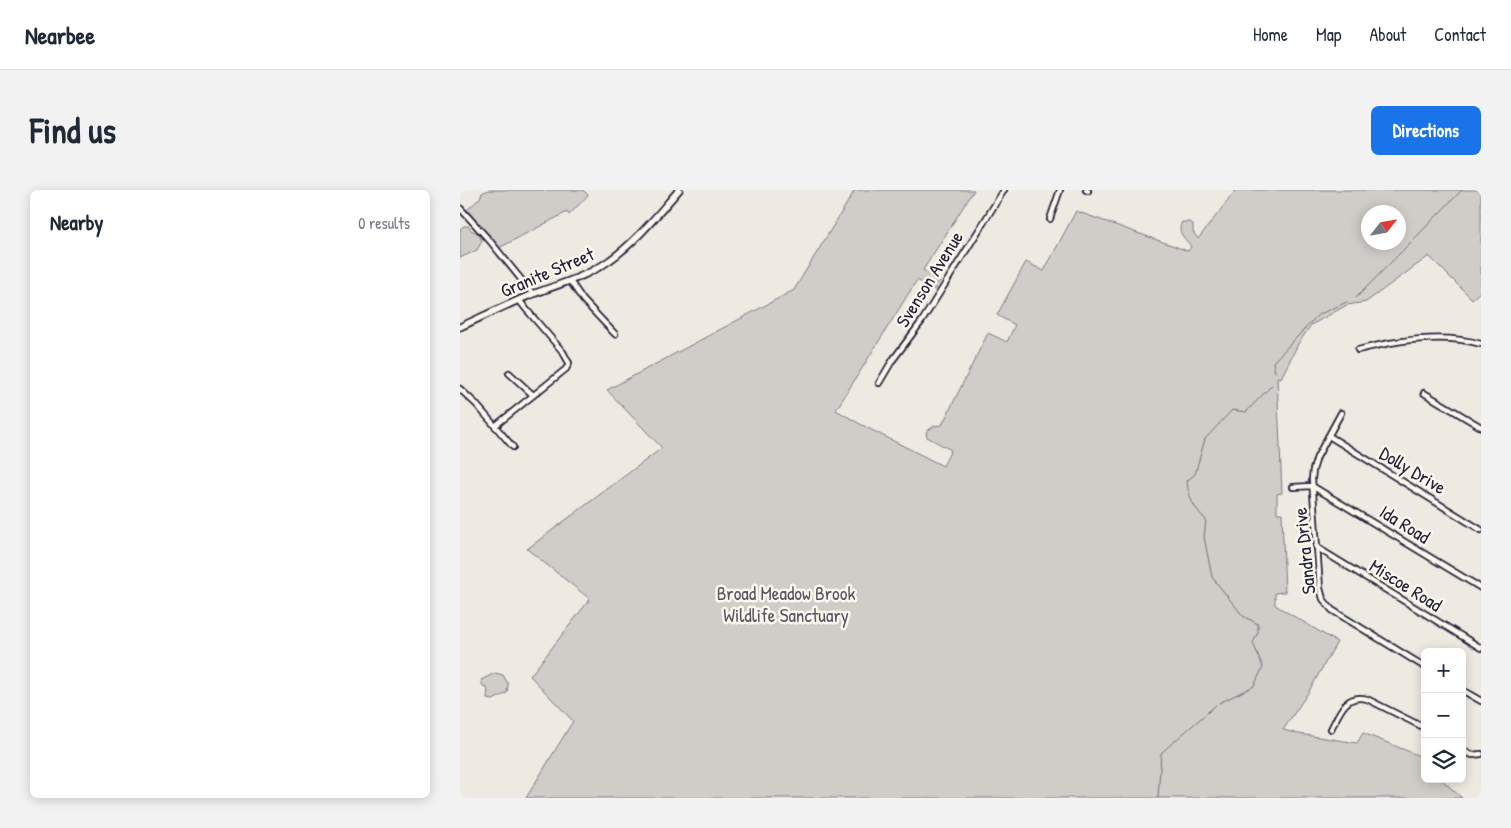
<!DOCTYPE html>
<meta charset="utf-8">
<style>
body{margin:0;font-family:"Patrick Hand",sans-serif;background:#f2f2f3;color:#1f2937}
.controls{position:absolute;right:15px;bottom:15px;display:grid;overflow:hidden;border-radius:8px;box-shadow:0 2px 12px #0003}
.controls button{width:45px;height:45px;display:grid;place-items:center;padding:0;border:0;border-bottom:1px solid #e0e1e3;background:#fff;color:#1f2937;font:25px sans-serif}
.compass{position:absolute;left:901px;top:15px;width:45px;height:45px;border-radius:50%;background:#fff;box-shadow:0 2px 12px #0003;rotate:59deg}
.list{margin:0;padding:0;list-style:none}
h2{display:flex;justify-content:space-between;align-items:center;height:65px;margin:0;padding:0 20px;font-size:21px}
h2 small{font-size:16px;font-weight:400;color:#747a83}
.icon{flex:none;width:28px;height:28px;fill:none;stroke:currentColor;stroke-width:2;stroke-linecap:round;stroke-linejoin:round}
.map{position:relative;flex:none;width:1021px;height:608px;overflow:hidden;border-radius:8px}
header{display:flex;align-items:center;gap:30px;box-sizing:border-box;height:70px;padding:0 25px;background:#fff;border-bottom:1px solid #e0e1e3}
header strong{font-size:24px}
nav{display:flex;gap:28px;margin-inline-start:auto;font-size:18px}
.intro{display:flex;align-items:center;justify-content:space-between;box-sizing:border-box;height:120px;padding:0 30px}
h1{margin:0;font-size:35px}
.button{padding:12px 22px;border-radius:8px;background:#1a73e8;color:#fff;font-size:18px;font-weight:700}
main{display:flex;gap:30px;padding:0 30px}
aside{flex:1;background:#fff;border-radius:8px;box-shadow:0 2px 12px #0003}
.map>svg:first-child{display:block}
.green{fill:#d0cdc9;stroke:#797882;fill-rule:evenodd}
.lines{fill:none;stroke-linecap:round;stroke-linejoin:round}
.stream{stroke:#716f7c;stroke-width:1}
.street-casing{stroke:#22223b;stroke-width:8}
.secondary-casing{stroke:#22223b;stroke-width:9}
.street{stroke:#fbf7ec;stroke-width:4.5}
.secondary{stroke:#fbf7ec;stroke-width:5.5}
.labels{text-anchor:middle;stroke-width:5;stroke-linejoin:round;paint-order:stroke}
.street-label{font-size:19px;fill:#22223b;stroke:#fbf7ec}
.park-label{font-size:19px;fill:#565566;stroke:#fbf7ec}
</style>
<header>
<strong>Nearbee</strong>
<nav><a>Home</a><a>Map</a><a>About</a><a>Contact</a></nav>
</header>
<div class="intro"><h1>Find us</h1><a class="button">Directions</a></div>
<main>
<aside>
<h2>Nearby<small>0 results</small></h2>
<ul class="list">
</ul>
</aside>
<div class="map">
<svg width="1021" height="608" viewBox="0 0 1021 608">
<rect width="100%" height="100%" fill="#eeeae2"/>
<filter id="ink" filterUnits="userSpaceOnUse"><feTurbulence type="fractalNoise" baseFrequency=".02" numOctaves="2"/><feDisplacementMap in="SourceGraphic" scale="10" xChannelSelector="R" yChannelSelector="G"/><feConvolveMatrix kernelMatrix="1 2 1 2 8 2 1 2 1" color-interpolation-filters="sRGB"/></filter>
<g filter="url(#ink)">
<g class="green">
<polygon points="29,0 123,0 128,5 109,25 107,22 77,38 73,41 69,42 39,58 7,20 20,8 22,3"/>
<path d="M 395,0 L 514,0 L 463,80 L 480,91 L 474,100 L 457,90 L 376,220 L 400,234 L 483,276 L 491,260 L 467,247 L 466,242 L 474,236 L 482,235 L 528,143 L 547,152 L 555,135 L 537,125 L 566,72 L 584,81 L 616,21 L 728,61 L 731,57 C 726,48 716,44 722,32 L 729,32 L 733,34 L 733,42 L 738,49 L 776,0 L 1021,0 L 1021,101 L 1012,109 L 969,66 L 906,112 L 887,115 L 851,135 L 838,154 L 821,188 L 817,187 L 822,303 L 817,304 L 817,323 L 822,323 L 825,402 L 815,403 L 815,415 L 877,452 L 848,503 L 823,540 L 839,544 L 897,553 L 903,543 L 965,568 L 965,589 L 981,589 L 1002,608 L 66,608 L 113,531 L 70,486 L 130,409 L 67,359 L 202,258 L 147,200 L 334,100 ZM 908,22 L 938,22 L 938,52 L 908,52 Z"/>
<polygon points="4,36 8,36 11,40 19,44 22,51 17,60 0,68 0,39"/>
<polygon points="35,483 43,485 48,494 47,503 33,510 27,509 28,499 23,496 21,490"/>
</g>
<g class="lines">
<g class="stream">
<polyline points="896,108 1002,0"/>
<polyline points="815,182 813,172 858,125 887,112"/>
<path d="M 759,513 L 794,496 L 803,477 L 793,453 L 798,442 L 798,434 L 783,426 L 752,387 L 744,347 L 746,330 C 733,316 729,310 727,291 L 735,284 L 745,249 L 772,220 L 786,222 L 812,195"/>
<polyline points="698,608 701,563 756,515"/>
</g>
<g class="street-casing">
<g id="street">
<polyline points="626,0 628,1"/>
<polyline points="0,18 30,51 73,104"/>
<polyline points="590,29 600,0"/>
<polyline points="110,91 123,110 155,144"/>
<path d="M 898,160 C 937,150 982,143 1021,154"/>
<polyline points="49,183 73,205"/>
<polyline points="419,193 432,171 462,131 544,0"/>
<polyline points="0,199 16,214 53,257"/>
<polyline points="964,203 1021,237"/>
<polyline points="881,223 857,267 853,280 852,289 860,398 863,409 872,420 965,477"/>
<polyline points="35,236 106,179 109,173 103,162 66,119 59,110"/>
<polyline points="869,246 1021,340"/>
<polyline points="833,297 852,296 1021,398"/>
<polyline points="856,357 1021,458"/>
<polyline points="1002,500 1021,511"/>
<path d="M 871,539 C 879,524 885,503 907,509 L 965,538"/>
<polyline points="1002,560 1012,565 1021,564"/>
</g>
</g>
<g class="secondary-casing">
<path id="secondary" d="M 0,137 C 24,126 48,114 73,104 C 99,94 127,87 150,70 C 177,51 197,25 219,0"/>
</g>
<use href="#street" class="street"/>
<use href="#secondary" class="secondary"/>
</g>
</g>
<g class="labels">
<g class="street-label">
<text transform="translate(87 82) rotate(-23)" y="7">Granite Street</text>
<text transform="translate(469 89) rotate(-58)" y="7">Svenson Avenue</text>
<text transform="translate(953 280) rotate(31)" y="7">Dolly Drive</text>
<text transform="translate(945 334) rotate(32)" y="7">Ida Road</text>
<text transform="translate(844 361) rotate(-96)" y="7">Sandra Drive</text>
<text transform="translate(946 395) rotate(32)" y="7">Miscoe Road</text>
</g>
<g class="park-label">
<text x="326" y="410">Broad Meadow Brook<tspan x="326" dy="22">Wildlife Sanctuary</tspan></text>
</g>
</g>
</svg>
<div class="controls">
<button>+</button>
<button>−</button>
<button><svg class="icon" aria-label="layers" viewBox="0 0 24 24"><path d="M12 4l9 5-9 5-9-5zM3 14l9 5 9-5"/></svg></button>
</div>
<svg class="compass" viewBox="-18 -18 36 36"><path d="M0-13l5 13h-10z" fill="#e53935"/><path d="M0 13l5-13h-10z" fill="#747a83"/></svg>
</div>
</main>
